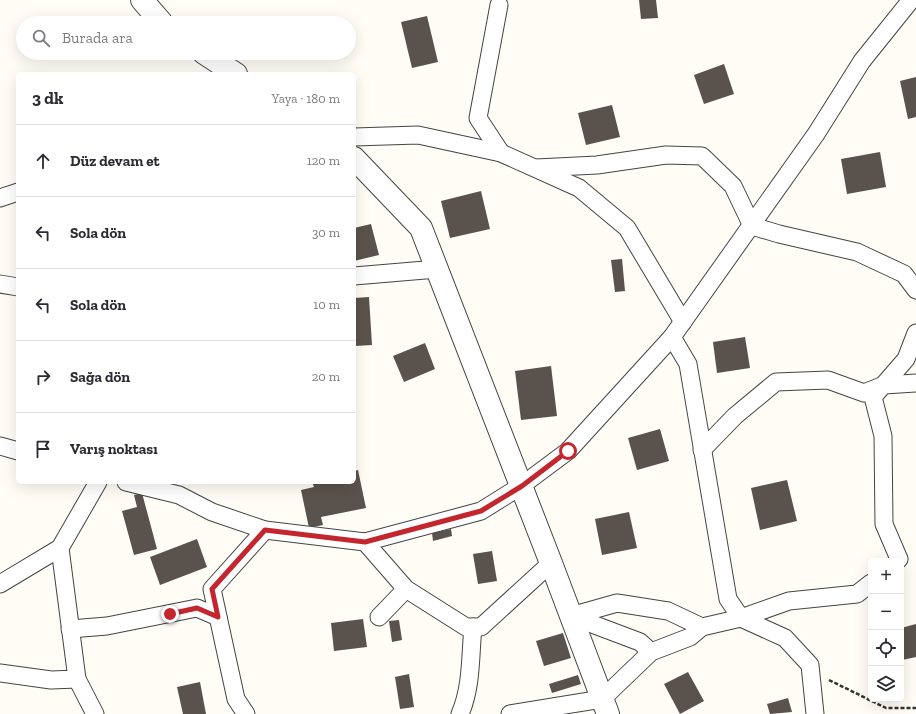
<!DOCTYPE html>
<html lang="tr">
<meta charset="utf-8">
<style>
body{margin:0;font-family:"Zilla Slab",serif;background:#f7f7f7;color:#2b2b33}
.controls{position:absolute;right:12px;bottom:12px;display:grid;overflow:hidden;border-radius:6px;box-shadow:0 4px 16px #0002}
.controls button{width:36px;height:36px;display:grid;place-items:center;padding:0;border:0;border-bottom:1px solid #e1e1e2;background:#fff;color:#2b2b33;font:20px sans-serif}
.stop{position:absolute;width:12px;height:12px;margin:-9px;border:3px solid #c4262e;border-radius:50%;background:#fff}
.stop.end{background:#c4262e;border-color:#fff;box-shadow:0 1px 4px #0008}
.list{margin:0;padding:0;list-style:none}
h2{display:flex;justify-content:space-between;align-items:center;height:52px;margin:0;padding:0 16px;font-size:17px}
h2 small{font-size:13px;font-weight:400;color:#7c7c81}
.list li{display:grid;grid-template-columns:26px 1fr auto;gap:12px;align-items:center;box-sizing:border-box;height:72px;padding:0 16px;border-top:1px solid #e1e1e2}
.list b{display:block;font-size:15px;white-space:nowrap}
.list em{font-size:13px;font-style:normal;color:#7c7c81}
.icon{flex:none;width:22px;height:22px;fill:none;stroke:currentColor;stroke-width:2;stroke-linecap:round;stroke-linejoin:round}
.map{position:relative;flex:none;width:916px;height:714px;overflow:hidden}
.search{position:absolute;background:#fff;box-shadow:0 4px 16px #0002;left:16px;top:16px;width:340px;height:44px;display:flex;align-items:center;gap:10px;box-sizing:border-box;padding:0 14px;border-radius:22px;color:#7c7c81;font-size:15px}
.panel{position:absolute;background:#fff;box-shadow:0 4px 16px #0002;left:16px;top:72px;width:340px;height:412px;border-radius:6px}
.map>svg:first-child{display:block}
.building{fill:#5a524d}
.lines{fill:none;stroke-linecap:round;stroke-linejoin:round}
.minor-casing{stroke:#444;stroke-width:19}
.tertiary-casing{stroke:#444;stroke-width:24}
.path{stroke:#333;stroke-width:2.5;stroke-dasharray:4 2;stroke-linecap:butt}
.minor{stroke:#fff;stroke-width:17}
.tertiary{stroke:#fff;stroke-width:22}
.route{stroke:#c4262e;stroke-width:5}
</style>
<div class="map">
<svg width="916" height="714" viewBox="0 0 916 714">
<rect width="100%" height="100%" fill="#fffdf5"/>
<g class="building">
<polygon points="639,0 656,0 658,18 641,19"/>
<polygon points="427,16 438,62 412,68 401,22"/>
<polygon points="724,64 734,94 704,104 694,75"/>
<polygon points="916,77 916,117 908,119 900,81"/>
<polygon points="612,105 620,137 586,145 578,113"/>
<polygon points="880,152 886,187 847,194 841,159"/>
<polygon points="481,191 490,229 450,238 441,201"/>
<polygon points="371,224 379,255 354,261 354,228"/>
<polygon points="622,259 625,291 615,292 611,260"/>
<polygon points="369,297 372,345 355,346 354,298"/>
<polygon points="745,337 750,368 717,373 713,342"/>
<polygon points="425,343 435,369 404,382 393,356"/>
<polygon points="551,366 557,416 521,420 515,371"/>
<polygon points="660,429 669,461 637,470 628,438"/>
<polygon points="358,470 366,508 321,517 323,525 309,528 301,490 314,487 312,482 354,482 354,471"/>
<polygon points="787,480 797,521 760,530 751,488"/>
<polygon points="142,493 157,549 134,555 122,511 137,507 134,495"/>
<polygon points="629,512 637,548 602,555 595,519"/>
<polygon points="451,529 452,536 433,541 432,533"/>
<polygon points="197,539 207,567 160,585 150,557"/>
<polygon points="492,551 497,581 478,584 473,554"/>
<polygon points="363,619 367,647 334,651 331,623"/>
<polygon points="399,620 402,640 392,642 389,621"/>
<polygon points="916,624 916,657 902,660 901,628"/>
<polygon points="563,633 571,658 544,666 536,641"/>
<polygon points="688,672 704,701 680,714 664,684"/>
<polygon points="409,674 414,707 400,709 395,677"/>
<polygon points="578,675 581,684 552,693 549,684"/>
<polygon points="200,682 206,714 183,714 177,687"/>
<polygon points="788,698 792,712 770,714 767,704"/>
</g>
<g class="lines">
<g class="minor-casing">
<g id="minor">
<polyline points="499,5 478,118 501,153"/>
<polyline points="354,137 418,135 501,153 579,188 627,228 683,322"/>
<polyline points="536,168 597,165 666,155 702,156 733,186 752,226 779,234 857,252 904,274 916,290"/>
<polyline points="0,198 18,192"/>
<polyline points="354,276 437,269"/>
<polyline points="0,284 18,287"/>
<polyline points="672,337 688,364 728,599 741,618 789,601 857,594 871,583"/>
<polyline points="0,446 18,451"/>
<polyline points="702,450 735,416 776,382 828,380 864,393 884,385 916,383"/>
<polyline points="126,482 179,495 212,512 265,530 365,542 481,511 521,486 568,451 672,337 816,134 862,61 911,0"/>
<polyline points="365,542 406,589 466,627 481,627 551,563"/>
<polyline points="897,561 899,559 884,524 883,436 873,397 906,359 916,333"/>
<polyline points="0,584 60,548 98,482"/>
<polyline points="379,617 406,589"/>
<polyline points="70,629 107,626 197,608 218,617"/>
<polyline points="651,652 640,642 571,616 617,603 668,611 702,627"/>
<polyline points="0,673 51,680 77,679 60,548"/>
<polyline points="77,679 95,714"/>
<polyline points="246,714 236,699 212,589 265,530"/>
<path d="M 460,714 C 472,686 470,657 473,627"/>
<polyline points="510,714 602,699 651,652 690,637 702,627 741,618 785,638 810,665 815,714"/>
</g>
</g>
<g class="tertiary-casing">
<g id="tertiary">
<polyline points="142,0 162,23"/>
<polyline points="204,53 236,74"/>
<polyline points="354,158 421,228 551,563 608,714"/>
</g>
</g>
<polyline class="path" points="829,680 886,708 916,708"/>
<use href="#minor" class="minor"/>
<use href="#tertiary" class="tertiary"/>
</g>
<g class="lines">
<polyline class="route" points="170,614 197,608 218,617 212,589 265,530 365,542 481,511 522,486 568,451"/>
</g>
</svg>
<div class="controls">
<button>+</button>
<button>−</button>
<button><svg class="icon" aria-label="locate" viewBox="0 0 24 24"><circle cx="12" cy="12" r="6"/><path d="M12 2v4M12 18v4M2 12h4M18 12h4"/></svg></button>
<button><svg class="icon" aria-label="layers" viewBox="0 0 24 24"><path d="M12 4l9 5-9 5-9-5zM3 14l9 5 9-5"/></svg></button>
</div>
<div class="stop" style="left:568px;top:451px"></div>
<div class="stop end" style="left:170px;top:614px"></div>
<div class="search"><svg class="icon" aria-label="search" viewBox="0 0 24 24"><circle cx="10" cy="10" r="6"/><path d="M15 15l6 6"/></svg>Burada ara</div>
<section class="panel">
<h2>3 dk<small>Yaya · 180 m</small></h2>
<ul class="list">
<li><svg class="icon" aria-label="ahead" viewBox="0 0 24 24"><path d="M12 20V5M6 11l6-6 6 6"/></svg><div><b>Düz devam et</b></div><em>120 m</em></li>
<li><svg class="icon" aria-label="left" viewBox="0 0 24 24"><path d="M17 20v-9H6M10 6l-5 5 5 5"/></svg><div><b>Sola dön</b></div><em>30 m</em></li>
<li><svg class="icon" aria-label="left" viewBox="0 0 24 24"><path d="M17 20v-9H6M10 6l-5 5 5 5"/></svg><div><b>Sola dön</b></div><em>10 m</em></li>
<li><svg class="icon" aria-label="right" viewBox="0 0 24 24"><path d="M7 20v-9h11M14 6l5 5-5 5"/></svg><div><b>Sağa dön</b></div><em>20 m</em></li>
<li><svg class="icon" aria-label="arrive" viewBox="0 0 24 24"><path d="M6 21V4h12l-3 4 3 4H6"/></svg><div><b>Varış noktası</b></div></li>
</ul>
</section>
</div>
